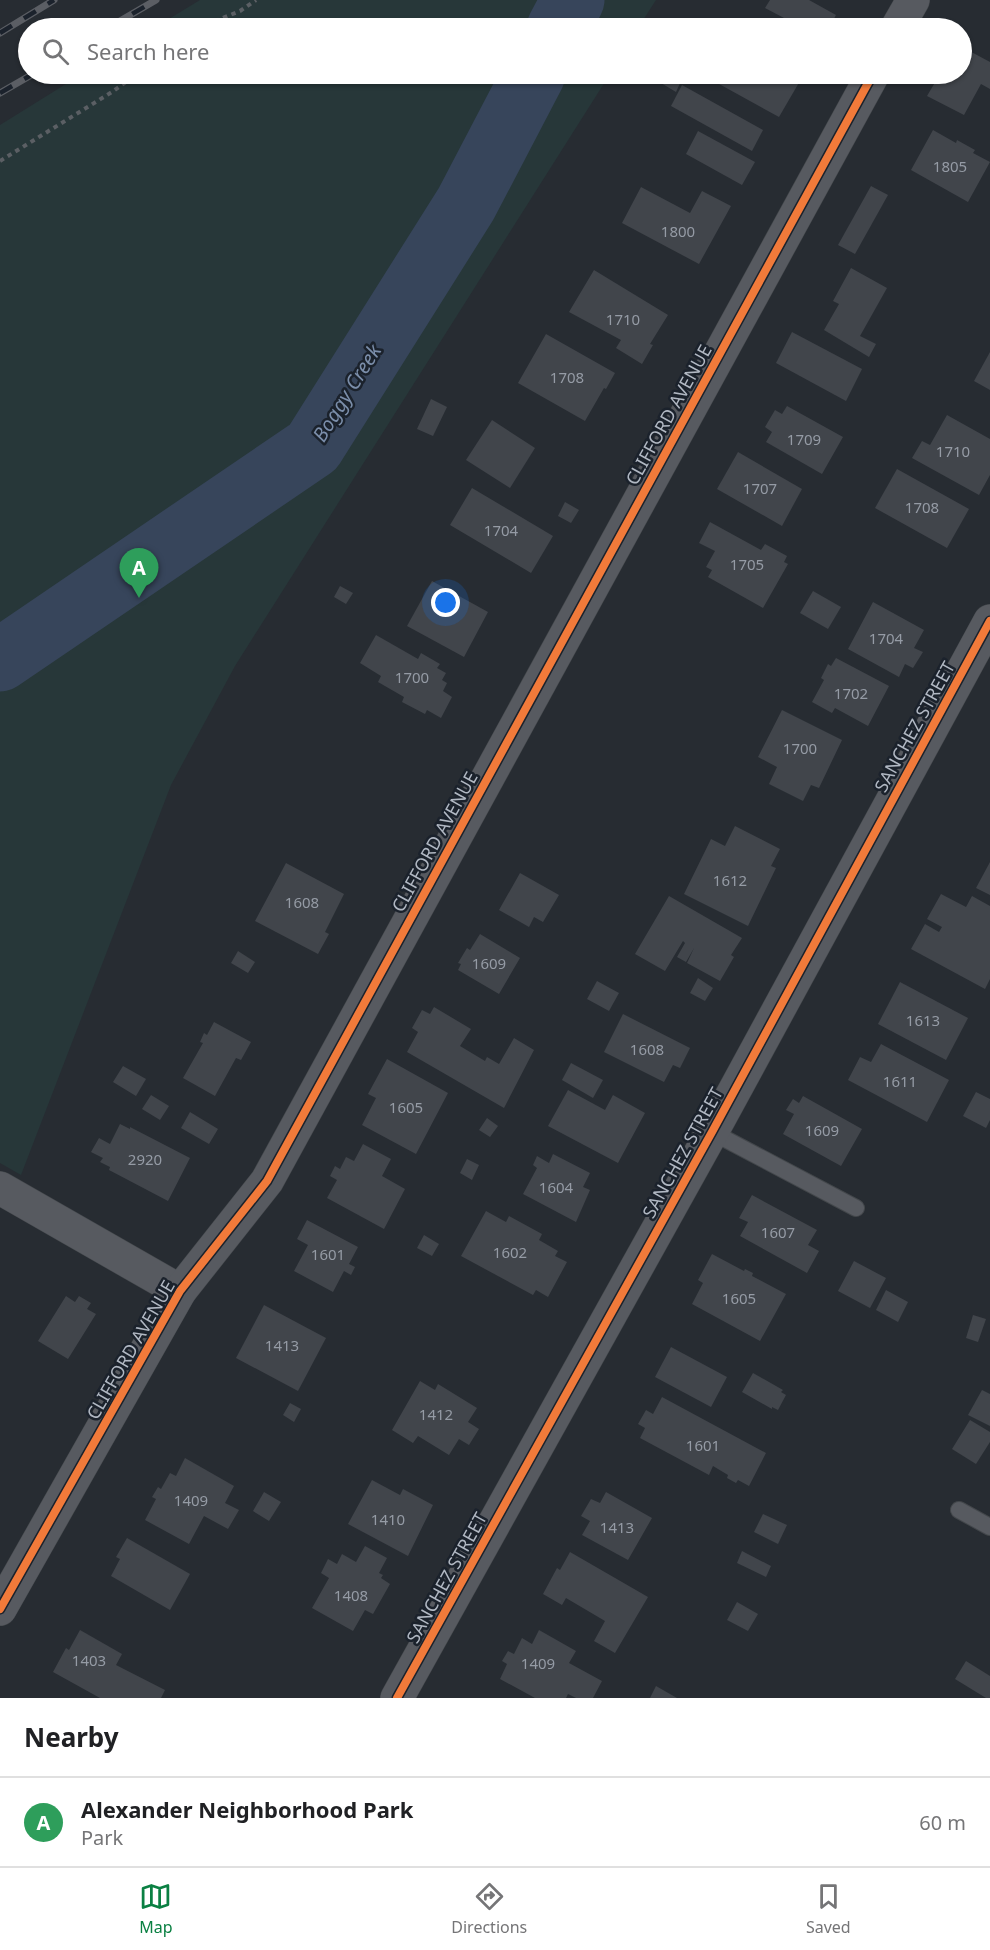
<!DOCTYPE html>
<style>
body{margin:0;font-family:"Noto Sans",sans-serif;background:#f2f2f2;color:#202124}
.you{position:absolute;left:446px;top:603px;width:21px;height:21px;margin:-15px;border:4px solid #fff;border-radius:50%;background:#1a73e8;box-shadow:0 0 0 9px #1a73e833}
.badge{display:grid;place-items:center;width:39px;height:39px;border-radius:50%;background:#0b8043;color:#fff;font-size:20px;font-weight:700}
.pin{position:absolute;translate:-50% -50px;filter:drop-shadow(0 2px 3px #0008)}
.pin::after{content:'';position:absolute;top:32px;width:21px;height:18px;background:inherit;clip-path:polygon(0 0,100% 0,50% 100%)}
.list{margin:0;padding:0;list-style:none}
h2{display:flex;justify-content:space-between;align-items:center;height:78px;margin:0;padding:0 24px;font-size:26px}
h2 small{font-size:20px;font-weight:400;color:#757577}
.list li{display:grid;grid-template-columns:39px 1fr auto;gap:18px;align-items:center;box-sizing:border-box;height:90px;padding:0 24px;border-top:2px solid #e0e0e0}
.list b{display:block;font-size:22px;white-space:nowrap}
.list p{margin:0;font-size:20px;white-space:nowrap;color:#757577}
.list em{font-size:20px;font-style:normal;color:#757577}
.icon{flex:none;width:33px;height:33px;fill:none;stroke:currentColor;stroke-width:2;stroke-linecap:round;stroke-linejoin:round}
.map{position:relative;flex:none;width:990px;height:1698px;overflow:hidden}
.search{position:absolute;background:#fff;box-shadow:0 2px 4px #0004;left:18px;right:18px;top:18px;height:66px;display:flex;align-items:center;gap:15px;box-sizing:border-box;padding:0 21px;border-radius:33px;color:#757577;font-size:22px}
.sheet{height:168px;background:#fff}
nav{display:flex;justify-content:space-around;align-items:center;box-sizing:border-box;height:84px;border-top:2px solid #e0e0e0;background:#fff;font-size:16px;color:#757577}
nav a{display:grid;justify-items:center;gap:3px}
nav .on{color:#0b8043}
.map>svg:first-child{display:block}
.green{fill:#273739}
.lines{fill:none;stroke-linecap:round;stroke-linejoin:round}
.river{stroke:#37455b;stroke-width:63}
.building{fill:#41454b}
.service-casing{stroke:#43474b;stroke-width:18}
.minor-casing{stroke:#43474b;stroke-width:34}
.path{stroke:#5b5f64;stroke-width:4;stroke-dasharray:4.5 4.5;stroke-linecap:butt}
.service{stroke:#575a60;stroke-width:16}
.minor{stroke:#575a60;stroke-width:33}
.rail-casing{stroke:#5b5e64;stroke-width:7}
.rail{stroke:#1b222c;stroke-width:4.5;stroke-dasharray:14;stroke-linecap:butt}
.cycleway-casing{stroke:#1b222c;stroke-width:11}
.cycleway{stroke:#f17a3a;stroke-width:8}
.labels{text-anchor:middle;stroke-width:5;stroke-linejoin:round;paint-order:stroke}
.number-label{font-size:15px;fill:#959ba5}
.street-label{font-size:18px;fill:#b1b8c3;stroke:#1b222c}
.water-label{font-size:20px;font-style:italic;fill:#7b8eaa;stroke:#1b222c}
</style>
<div class="map">
<svg width="990" height="1698" viewBox="0 0 990 1698">
<rect width="100%" height="100%" fill="#272c32"/>
<g class="green">
<polygon points="200,0 656,0 638,28 154,28"/>
<polygon points="82,74 610,74 235,666 171,785 21,1175 0,1163 0,125"/>
</g>
<g class="lines">
<g class="river">
<polyline points="558,28 573,0"/>
<polyline points="0,660 313,447 466,204 534,74"/>
</g>
</g>
<g class="building">
<polygon points="770,0 809,0 836,15 829,28 803,28 765,8"/>
<polygon points="962,47 990,62 990,89 981,84 964,115 927,96 940,74 962,74"/>
<polygon points="666,74 681,81 676,92 661,83"/>
<polygon points="701,74 804,74 779,117"/>
<polygon points="682,85 763,130 752,151 671,106"/>
<polygon points="933,130 956,143 957,140 975,150 973,153 990,162 968,202 911,170"/>
<polygon points="698,131 755,162 742,185 686,154"/>
<polygon points="871,186 888,195 855,254 838,245"/>
<polygon points="641,187 690,213 702,191 731,206 699,264 622,223"/>
<polygon points="851,268 887,288 860,336 876,344 869,357 824,330 839,304 833,301"/>
<polygon points="594,270 668,315 650,344 653,345 642,364 616,348 621,340 569,312"/>
<polygon points="792,332 862,369 846,401 776,363"/>
<polygon points="546,334 615,373 606,389 604,388 585,421 518,383"/>
<polygon points="990,352 990,390 974,381"/>
<polygon points="431,399 447,407 433,436 417,429"/>
<polygon points="787,406 843,437 822,474 766,442 772,432 765,427 775,410 782,414"/>
<polygon points="947,415 990,439 990,475 979,495 912,458 922,441 930,445"/>
<polygon points="492,420 535,448 510,488 466,460"/>
<polygon points="738,452 802,489 782,526 717,489"/>
<polygon points="897,469 969,509 947,548 875,508"/>
<polygon points="472,488 553,536 531,573 450,525"/>
<polygon points="565,502 579,510 571,523 558,516"/>
<polygon points="710,522 761,550 765,544 787,556 784,562 788,564 763,608 708,577 712,570 706,567 715,551 699,543"/>
<polygon points="432,581 488,612 464,657 407,626"/>
<polygon points="340,586 353,593 346,604 334,597"/>
<polygon points="813,591 841,607 828,629 800,613"/>
<polygon points="873,602 924,630 914,648 923,652 913,668 905,664 899,677 848,649"/>
<polygon points="376,635 418,659 421,653 440,664 437,668 446,673 442,680 447,683 443,691 452,697 441,718 427,710 425,714 402,702 404,697 378,682 381,676 360,663"/>
<polygon points="836,658 889,686 868,726 835,708 832,713 812,702 824,680 821,678 828,664 831,666"/>
<polygon points="782,710 842,740 819,788 811,785 803,801 769,784 777,767 758,757"/>
<polygon points="735,826 780,849 771,866 776,868 748,926 684,894 711,839 725,846"/>
<polygon points="990,862 990,895 976,888"/>
<polygon points="286,863 344,894 325,932 329,934 318,954 255,921"/>
<polygon points="520,873 559,895 543,922 534,917 529,927 499,910"/>
<polygon points="941,894 966,907 972,896 990,906 990,979 985,989 911,949 925,924 939,932 942,927 927,919"/>
<polygon points="669,896 742,938 731,955 734,957 720,981 687,963 694,948 686,962 677,957 685,943 683,941 665,971 635,954"/>
<polygon points="480,934 520,958 499,994 458,970 461,964 458,963 467,948 470,950"/>
<polygon points="238,951 255,962 248,973 231,963"/>
<polygon points="698,978 713,988 705,1001 690,993"/>
<polygon points="597,981 619,993 609,1011 587,999"/>
<polygon points="900,982 968,1018 946,1060 878,1024"/>
<polygon points="434,1007 471,1029 460,1046 485,1061 487,1057 499,1064 514,1038 534,1050 504,1108 407,1052 418,1032 412,1028 422,1010 430,1014"/>
<polygon points="623,1014 690,1048 680,1068 673,1065 664,1082 604,1052"/>
<polygon points="214,1022 251,1042 241,1060 236,1058 215,1096 183,1078 203,1043 200,1042 204,1033 207,1035"/>
<polygon points="881,1044 949,1080 927,1122 848,1080 860,1057 871,1062"/>
<polygon points="387,1059 448,1093 416,1154 362,1125 376,1098 368,1094"/>
<polygon points="571,1063 603,1080 593,1098 562,1080"/>
<polygon points="123,1066 146,1079 136,1096 113,1082"/>
<polygon points="568,1090 605,1110 613,1095 645,1113 618,1163 548,1126"/>
<polygon points="976,1092 990,1099 990,1120 986,1128 963,1116"/>
<polygon points="151,1095 169,1106 160,1120 142,1109"/>
<polygon points="803,1096 862,1129 841,1166 783,1134 794,1114 786,1110 793,1099 799,1103"/>
<polygon points="190,1112 218,1129 209,1144 181,1128"/>
<polygon points="487,1118 498,1126 490,1137 479,1130"/>
<polygon points="120,1124 130,1129 130,1127 190,1158 168,1201 109,1170 110,1167 100,1162 103,1158 91,1152 99,1138 110,1144"/>
<polygon points="363,1144 391,1159 382,1176 405,1189 384,1229 327,1198 337,1180 330,1176 335,1166 340,1169 346,1157 354,1161"/>
<polygon points="553,1154 590,1173 583,1187 590,1190 576,1222 523,1194 537,1168 533,1165 537,1156 549,1163"/>
<polygon points="467,1159 479,1165 472,1180 460,1173"/>
<polygon points="752,1195 817,1230 808,1245 819,1251 807,1273 740,1236 748,1222 739,1218"/>
<polygon points="486,1211 506,1222 509,1216 542,1234 539,1240 558,1251 555,1256 567,1262 548,1297 536,1290 533,1295 461,1256"/>
<polygon points="307,1220 358,1247 349,1264 355,1267 351,1275 344,1271 333,1292 294,1271 308,1245 297,1239"/>
<polygon points="424,1235 439,1244 432,1256 417,1248"/>
<polygon points="712,1254 744,1271 745,1269 753,1273 752,1276 786,1294 760,1341 692,1304 703,1283 698,1280"/>
<polygon points="854,1261 886,1278 870,1308 838,1291"/>
<polygon points="886,1290 908,1302 898,1322 876,1310"/>
<polygon points="66,1296 75,1302 79,1296 91,1303 87,1309 96,1314 68,1359 38,1341"/>
<polygon points="264,1305 326,1338 298,1391 236,1358"/>
<polygon points="973,1315 986,1319 978,1342 966,1338"/>
<polygon points="671,1347 727,1377 711,1407 655,1377"/>
<polygon points="753,1373 783,1390 781,1392 786,1395 778,1410 772,1407 772,1409 742,1392"/>
<polygon points="420,1381 435,1390 438,1384 477,1408 468,1422 479,1429 469,1445 459,1439 449,1455 418,1436 413,1443 392,1430"/>
<polygon points="982,1390 990,1394 990,1426 968,1415"/>
<polygon points="662,1397 766,1453 749,1486 738,1480 736,1483 727,1478 728,1475 713,1466 709,1475 640,1438 645,1428 638,1424 646,1410 653,1414"/>
<polygon points="290,1403 301,1409 294,1422 283,1415"/>
<polygon points="970,1420 990,1432 990,1442 976,1464 952,1449"/>
<polygon points="185,1458 234,1486 225,1503 239,1510 228,1529 204,1516 189,1544 145,1520 156,1499 152,1497 158,1487 161,1489 170,1473 176,1476"/>
<polygon points="372,1480 400,1495 403,1489 433,1505 408,1556 348,1524"/>
<polygon points="264,1492 281,1502 269,1521 253,1511"/>
<polygon points="606,1492 652,1518 628,1560 582,1535 590,1521 581,1516 591,1499 600,1503"/>
<polygon points="763,1514 787,1525 778,1544 754,1532"/>
<polygon points="127,1538 190,1574 170,1610 111,1576 120,1559 116,1557"/>
<polygon points="365,1546 387,1558 379,1573 383,1575 381,1578 390,1584 373,1614 365,1610 353,1631 312,1608 329,1578 321,1573 328,1559 337,1564 342,1554 356,1562"/>
<polygon points="742,1551 771,1566 766,1577 737,1563"/>
<polygon points="570,1552 648,1597 615,1653 594,1641 605,1621 566,1598 562,1605 543,1594 557,1568 560,1570"/>
<polygon points="737,1602 758,1614 748,1631 727,1620"/>
<polygon points="80,1630 122,1654 116,1665 165,1690 161,1698 100,1698 53,1672 66,1648 69,1650"/>
<polygon points="539,1630 576,1651 569,1663 602,1681 593,1698 576,1698 568,1694 566,1698 535,1698 500,1679 507,1664 502,1661 508,1651 514,1654 522,1638 532,1644"/>
<polygon points="966,1661 990,1676 990,1698 986,1698 955,1679"/>
<polygon points="656,1686 677,1698 650,1698"/>
</g>
<g class="lines">
<g class="service-casing">
<g id="service">
<polyline points="712,1132 856,1208"/>
<polyline points="959,1510 990,1527"/>
</g>
</g>
<g class="minor-casing">
<g id="minor">
<polyline points="897,28 913,0"/>
<polyline points="0,1188 180,1291"/>
<polyline points="0,1609 180,1291 267,1181 873,74"/>
<polyline points="397,1698 712,1132 990,621"/>
</g>
</g>
<g class="path">
<polyline points="198,28 240,11 256,0"/>
<polyline points="0,161 112,92 137,74"/>
</g>
<use href="#service" class="service"/>
<use href="#minor" class="minor"/>
<g class="rail-casing">
<g id="rail">
<polyline points="108,28 156,0"/>
<polyline points="0,33 54,0"/>
<polyline points="0,93 33,74"/>
</g>
</g>
<use href="#rail" class="rail"/>
<g class="cycleway-casing">
<g id="cycleway">
<polyline points="0,1609 180,1291 267,1181 873,74"/>
<polyline points="397,1698 712,1132 990,621"/>
</g>
</g>
<use href="#cycleway" class="cycleway"/>
</g>
<g class="labels">
<g class="number-label">
<text x="950" y="172">1805</text>
<text x="678" y="237">1800</text>
<text x="623" y="325">1710</text>
<text x="567" y="383">1708</text>
<text x="804" y="445">1709</text>
<text x="953" y="457">1710</text>
<text x="760" y="494">1707</text>
<text x="922" y="513">1708</text>
<text x="501" y="536">1704</text>
<text x="747" y="570">1705</text>
<text x="886" y="644">1704</text>
<text x="412" y="683">1700</text>
<text x="851" y="699">1702</text>
<text x="800" y="754">1700</text>
<text x="730" y="886">1612</text>
<text x="302" y="908">1608</text>
<text x="489" y="969">1609</text>
<text x="923" y="1026">1613</text>
<text x="647" y="1055">1608</text>
<text x="900" y="1087">1611</text>
<text x="406" y="1113">1605</text>
<text x="822" y="1136">1609</text>
<text x="145" y="1165">2920</text>
<text x="556" y="1193">1604</text>
<text x="778" y="1238">1607</text>
<text x="510" y="1258">1602</text>
<text x="328" y="1260">1601</text>
<text x="739" y="1304">1605</text>
<text x="282" y="1351">1413</text>
<text x="436" y="1420">1412</text>
<text x="703" y="1451">1601</text>
<text x="191" y="1506">1409</text>
<text x="388" y="1525">1410</text>
<text x="617" y="1533">1413</text>
<text x="351" y="1601">1408</text>
<text x="89" y="1666">1403</text>
<text x="538" y="1669">1409</text>
</g>
<g class="street-label">
<text transform="translate(669 415) rotate(-61)" y="6">CLIFFORD AVENUE</text>
<text transform="translate(915 727) rotate(-61)" y="6">SANCHEZ STREET</text>
<text transform="translate(435 842) rotate(-61)" y="6">CLIFFORD AVENUE</text>
<text transform="translate(683 1153) rotate(-61)" y="6">SANCHEZ STREET</text>
<text transform="translate(131 1350) rotate(-60)" y="6">CLIFFORD AVENUE</text>
<text transform="translate(447 1578) rotate(-61)" y="6">SANCHEZ STREET</text>
</g>
<g class="water-label">
<text transform="translate(347 393) rotate(-58)" y="7">Boggy Creek</text>
</g>
</g>
</svg>
<div class="you"></div>
<div class="pin badge" style="left:139px;top:598px;background:#2e9e5b">A</div>
<div class="search"><svg class="icon" aria-label="search" viewBox="0 0 24 24"><circle cx="10" cy="10" r="6"/><path d="M15 15l6 6"/></svg>Search here</div>
</div>
<section class="sheet">
<h2>Nearby<small></small></h2>
<ul class="list">
<li><span class="badge" style="background:#2e9e5b">A</span><div><b>Alexander Neighborhood Park</b><p>Park</p></div><em>60 m</em></li>
</ul>
</section>
<nav>
<a class="on"><svg class="icon" aria-label="map" viewBox="0 0 24 24"><path d="M3 6l6-2 6 2 6-2v14l-6 2-6-2-6 2zM9 4v14M15 6v14"/></svg>Map</a>
<a><svg class="icon" aria-label="directions" viewBox="0 0 24 24"><path d="M12 3l9 9-9 9-9-9zM9 14v-3h6M13 9l2 2-2 2"/></svg>Directions</a>
<a><svg class="icon" aria-label="saved" viewBox="0 0 24 24"><path d="M7 4h10v16l-5-4-5 4z"/></svg>Saved</a>
</nav>
